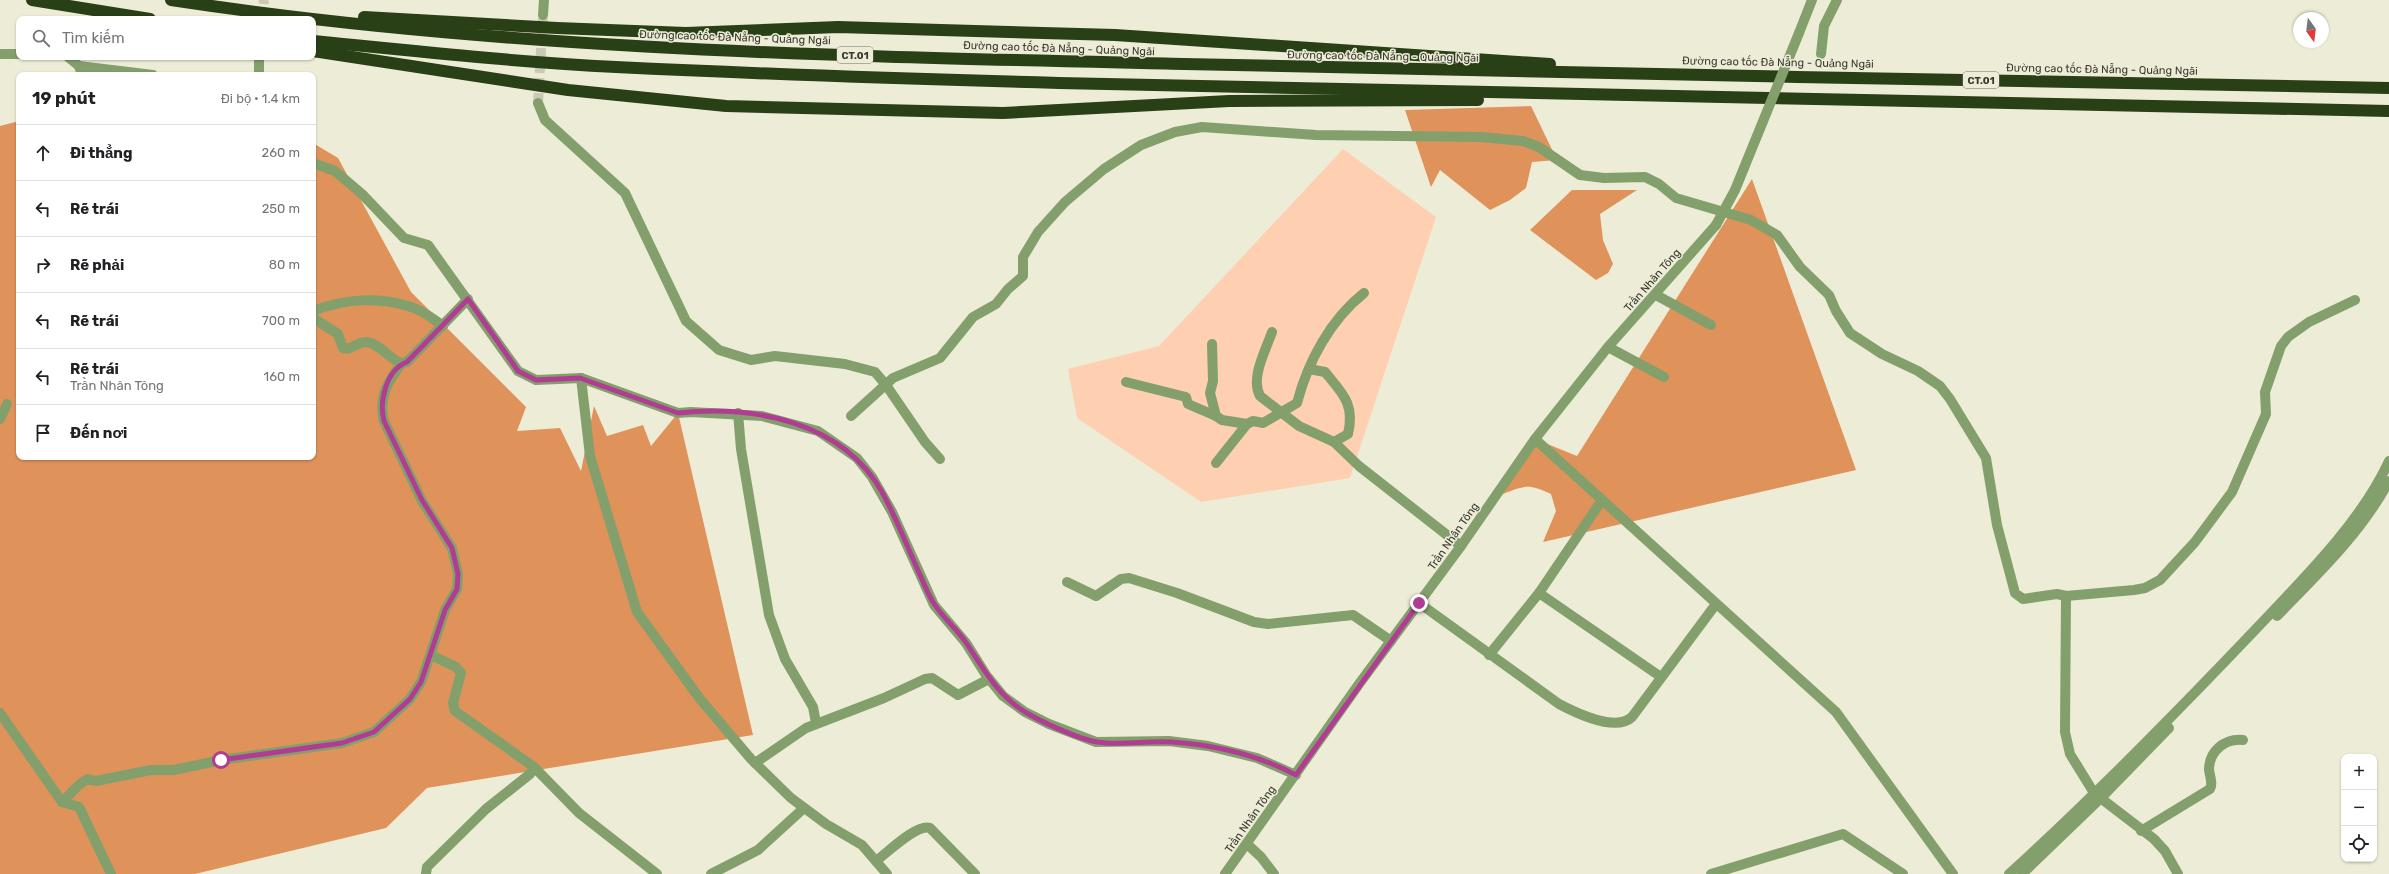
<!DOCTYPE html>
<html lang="vi">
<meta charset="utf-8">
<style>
body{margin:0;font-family:Rubik,sans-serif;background:#f6f6f6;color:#202124}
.controls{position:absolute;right:12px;bottom:12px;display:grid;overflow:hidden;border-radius:8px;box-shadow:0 1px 3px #0004}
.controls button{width:36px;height:36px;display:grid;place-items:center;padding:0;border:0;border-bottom:1px solid #e0e0e0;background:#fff;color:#202124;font:20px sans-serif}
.compass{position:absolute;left:2293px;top:12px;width:36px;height:36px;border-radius:50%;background:#fff;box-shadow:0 1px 3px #0004;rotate:166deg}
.stop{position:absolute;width:12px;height:12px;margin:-9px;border:3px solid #b13c94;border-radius:50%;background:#fff}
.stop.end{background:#b13c94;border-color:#fff;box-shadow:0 1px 4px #0008}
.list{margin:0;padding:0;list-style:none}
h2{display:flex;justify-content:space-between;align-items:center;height:52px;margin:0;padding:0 16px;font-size:17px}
h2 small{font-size:13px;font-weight:400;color:#757577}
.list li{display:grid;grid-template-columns:26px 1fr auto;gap:12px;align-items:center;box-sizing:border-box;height:56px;padding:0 16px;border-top:1px solid #e0e0e0}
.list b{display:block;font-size:15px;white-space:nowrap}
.list p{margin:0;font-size:13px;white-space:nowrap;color:#757577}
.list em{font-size:13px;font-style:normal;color:#757577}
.icon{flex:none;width:22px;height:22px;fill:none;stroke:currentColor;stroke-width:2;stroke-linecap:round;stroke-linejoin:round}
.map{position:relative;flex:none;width:2389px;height:874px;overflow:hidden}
.search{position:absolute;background:#fff;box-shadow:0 1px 3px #0004;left:16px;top:16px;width:300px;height:44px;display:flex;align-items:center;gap:10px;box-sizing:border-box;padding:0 14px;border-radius:8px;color:#757577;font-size:15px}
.panel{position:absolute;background:#fff;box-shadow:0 1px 3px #0004;left:16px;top:72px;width:300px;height:388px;border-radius:8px}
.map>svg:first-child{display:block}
.green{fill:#fecfb0}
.forest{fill:#df925a}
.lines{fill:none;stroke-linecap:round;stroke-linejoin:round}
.minor-tunnel{stroke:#c9c9b6;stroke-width:10;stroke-dasharray:10 5;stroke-linecap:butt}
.minor{stroke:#83a06c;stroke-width:10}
.highway{stroke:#293f15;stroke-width:12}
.minor-bridge{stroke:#83a06c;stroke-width:10}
.route{stroke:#b13c94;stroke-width:5}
.labels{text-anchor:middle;stroke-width:3;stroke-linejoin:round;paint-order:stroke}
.shield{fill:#ededd7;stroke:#6e6e62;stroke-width:1}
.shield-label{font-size:10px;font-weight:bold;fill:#383830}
.street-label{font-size:11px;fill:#383830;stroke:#ededd7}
</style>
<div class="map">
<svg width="2389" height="874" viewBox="0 0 2389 874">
<rect width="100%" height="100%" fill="#ededd7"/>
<polygon class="green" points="1343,149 1436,217 1350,478 1201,502 1077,418 1068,369 1159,346"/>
<g class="forest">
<polygon points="1531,106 1557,160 1532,162 1526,188 1510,200 1490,210 1440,170 1431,187 1405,110"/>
<polygon points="19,121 19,457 313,457 313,143 338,158 411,292 526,407 517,431 560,428 581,471 594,406 607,436 643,425 651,446 678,413 753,735 427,788 386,828 195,874 0,874 0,126"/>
<path d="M 1752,179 L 1856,470 L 1543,542 L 1556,511 L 1551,494 C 1529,484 1525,485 1503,494 L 1535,439 L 1577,456 Z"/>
<polygon points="1572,190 1637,190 1600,214 1603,240 1613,264 1608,273 1596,280 1530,230"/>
</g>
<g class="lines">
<g class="minor-tunnel">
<polyline points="262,19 264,0"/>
<polyline points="538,103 543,15"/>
</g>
<g class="minor">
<polyline points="543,15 544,0"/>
<polyline points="1799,33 1812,0"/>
<polyline points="0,54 19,54"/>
<polyline points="1821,54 1824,26 1837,0"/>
<polyline points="68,57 79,66 82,75"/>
<polyline points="259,57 259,75"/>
<polyline points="79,66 153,75"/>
<polyline points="538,103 545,120 625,193 686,321 719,350 751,360 775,356 845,364 875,372 886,385 925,442 940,459"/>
<polyline points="313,163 335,171 362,194 404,238 428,245 518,371 536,380 581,378 678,413 691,412 762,416 818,431 857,458 872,477 892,512 934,605 966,643 986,675 1003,696 1025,712 1049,724 1096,742 1169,741 1208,746 1257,758 1296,775"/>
<polyline points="1656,295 1711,325"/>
<path d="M 313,311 C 343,299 380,296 411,307 C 423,310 433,319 443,326"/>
<path d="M 313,318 L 338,334 L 343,348 C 351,351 358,341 367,342 C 383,345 390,361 402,363 L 407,362 L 468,299"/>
<path d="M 1272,332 C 1266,350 1250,378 1260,396 L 1299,426 L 1334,442 L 1359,466 L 1461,546"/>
<polyline points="1212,344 1213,381 1210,393 1216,416 1222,420 1247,424"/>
<polyline points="1608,347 1664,377"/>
<path d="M 1309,369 L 1325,372 C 1343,394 1355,404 1348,434 L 1334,442"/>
<polyline points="581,378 590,456 637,612 700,699 751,759 791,798 826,824 862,845 887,874"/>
<polyline points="1126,382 1186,397 1188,404 1216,416"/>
<polyline points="738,413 741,449 769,615 785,659 813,707 816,723"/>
<polyline points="851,416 893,378 940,358 973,317 996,304 1008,289 1023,276 1023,257 1038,232 1065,202 1104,169 1141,145 1175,132 1202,127 1316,135 1481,137 1523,141 1539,147 1580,175 1604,178 1645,177 1659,184 1676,198 1751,220 1777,235 1800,267 1829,295 1836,311 1850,333 1882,354 1918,371 1940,386 1950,399 1986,458 1997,525 2015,593 2023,599 2057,594 2066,596 2134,590 2145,588 2160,580 2195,542 2232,492 2266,414 2265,392 2281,346 2288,337 2309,322 2355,300"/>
<polyline points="0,419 7,404"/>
<polyline points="1535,439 1836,712 1953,874"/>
<path d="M 1216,463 L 1247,424 L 1253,421 L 1263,423 L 1297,403 C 1308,361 1331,319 1364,293"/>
<polyline points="1067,582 1096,596 1121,579 1129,578 1177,593 1254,622 1268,624 1353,615 1391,641"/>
<polyline points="1539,593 1661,677"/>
<polyline points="2066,596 2065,732 2070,754 2094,793 2154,839 2165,851 2178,874"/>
<path d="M 1419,603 L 1559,704 C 1576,713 1616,732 1632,717 L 1716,604"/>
<path d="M 2277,616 C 2319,573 2361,533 2389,481"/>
<polyline points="431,655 456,667 461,673 453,703 455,711 534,767 579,813 657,874"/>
<polyline points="1489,655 1539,593 1602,500"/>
<polyline points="0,713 62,802 79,807 111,874"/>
<polyline points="755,763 806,728 884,698 925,679 932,678 958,695 989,679"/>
<path d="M 62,802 C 74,792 74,786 88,779 L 96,781 L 151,770 L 174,770 L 221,760 L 342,743 L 374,732 L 410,699 L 421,682 L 445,610 L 457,589 L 458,574 L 452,548 L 422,501 L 384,421 C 378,397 388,381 402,363"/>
<path d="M 2141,831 L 2210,789 C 2213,784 2210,776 2209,770 C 2209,751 2225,738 2243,740"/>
<polyline points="1247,844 1261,857 1274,874"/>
<path d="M 876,861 C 887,853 917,823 930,828 L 975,874"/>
<polyline points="426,874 427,867 486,809 530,774 534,767"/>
<polyline points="711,874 758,850 804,808"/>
<polyline points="1225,874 1359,684 1461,546 1535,439 1608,347 1716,225"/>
<polyline points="1711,874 1843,834 1903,874"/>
<path d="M 2009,874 C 2094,797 2175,714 2254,631 C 2301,581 2360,524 2389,461"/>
<polyline points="2022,874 2101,798 2169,728"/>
</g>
<g class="highway">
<polyline points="32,0 150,19"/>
<path d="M 171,0 C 506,51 846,56 1184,64 C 1586,74 1987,80 2389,88"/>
<polyline points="364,17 557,28 686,33 838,27 1115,35 1550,64"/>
<path d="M 313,41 C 414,51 515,62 616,67 C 763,74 911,79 1059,83 L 2389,111"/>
<polyline points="313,51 568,90 726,106 1003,113 1229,101 1478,100"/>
</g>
<polyline class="minor-bridge" points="1716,225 1735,190 1799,33"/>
</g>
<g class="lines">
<path class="route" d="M 221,760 L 342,743 L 374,732 L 410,699 L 421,682 L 445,610 L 457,589 L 458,574 L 452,548 L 422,500 L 384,421 C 379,401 386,370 407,362 L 468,299 L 518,371 L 536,380 L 580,378 L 678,413 C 753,405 842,421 882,492 C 897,519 908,549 921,577 C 925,586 929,597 935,605 C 944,619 958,630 967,644 C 984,670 998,695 1025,712 C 1042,722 1078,739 1097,742 C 1122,746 1147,740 1172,742 C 1214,745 1258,755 1296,775 L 1419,603"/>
</g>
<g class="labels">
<g class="shield">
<rect x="837" y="47" width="36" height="16" rx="3"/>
<rect x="1963" y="72" width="36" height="16" rx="3"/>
</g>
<g class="shield-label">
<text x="855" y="59">CT.01</text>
<text x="1981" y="84">CT.01</text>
</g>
<g class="street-label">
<text transform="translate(735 37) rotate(2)" y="4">Đường cao tốc Đà Nẵng - Quảng Ngãi</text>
<text transform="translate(1059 48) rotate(2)" y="4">Đường cao tốc Đà Nẵng - Quảng Ngãi</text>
<text transform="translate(1383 56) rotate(1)" y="4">Đường cao tốc Đà Nẵng - Quảng Ngãi</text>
<text transform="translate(1778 62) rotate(1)" y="4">Đường cao tốc Đà Nẵng - Quảng Ngãi</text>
<text transform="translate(2102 69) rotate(1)" y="4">Đường cao tốc Đà Nẵng - Quảng Ngãi</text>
<text transform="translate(1652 280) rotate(-49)" y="4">Trần Nhân Tông</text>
<text transform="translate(1453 536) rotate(-55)" y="4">Trần Nhân Tông</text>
<text transform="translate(1250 819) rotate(-55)" y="4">Trần Nhân Tông</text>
</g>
</g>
</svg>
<div class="controls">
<button>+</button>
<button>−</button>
<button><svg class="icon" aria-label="locate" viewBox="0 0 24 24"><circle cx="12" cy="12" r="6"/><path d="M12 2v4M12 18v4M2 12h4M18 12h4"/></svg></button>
</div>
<svg class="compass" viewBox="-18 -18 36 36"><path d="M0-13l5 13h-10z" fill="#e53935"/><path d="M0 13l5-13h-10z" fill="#757577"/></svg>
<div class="stop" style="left:221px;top:760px"></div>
<div class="stop end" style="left:1419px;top:603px"></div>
<div class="search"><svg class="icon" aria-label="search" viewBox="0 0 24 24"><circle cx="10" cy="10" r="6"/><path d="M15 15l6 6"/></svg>Tìm kiếm</div>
<section class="panel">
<h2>19 phút<small>Đi bộ · 1.4 km</small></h2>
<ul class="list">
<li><svg class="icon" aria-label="ahead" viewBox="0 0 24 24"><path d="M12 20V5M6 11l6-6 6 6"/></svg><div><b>Đi thẳng</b></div><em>260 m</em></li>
<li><svg class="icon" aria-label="left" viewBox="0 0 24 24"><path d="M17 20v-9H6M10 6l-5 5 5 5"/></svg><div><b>Rẽ trái</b></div><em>250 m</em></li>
<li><svg class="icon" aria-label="right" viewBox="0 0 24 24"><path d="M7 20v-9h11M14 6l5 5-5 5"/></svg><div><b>Rẽ phải</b></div><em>80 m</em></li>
<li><svg class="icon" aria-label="left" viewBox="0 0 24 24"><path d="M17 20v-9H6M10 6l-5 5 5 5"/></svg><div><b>Rẽ trái</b></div><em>700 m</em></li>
<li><svg class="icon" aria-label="left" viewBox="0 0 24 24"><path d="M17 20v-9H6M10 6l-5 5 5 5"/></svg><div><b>Rẽ trái</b><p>Trần Nhân Tông</p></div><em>160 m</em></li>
<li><svg class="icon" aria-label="arrive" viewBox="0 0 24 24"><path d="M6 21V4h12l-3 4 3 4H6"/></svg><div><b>Đến nơi</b></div></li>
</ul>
</section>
</div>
